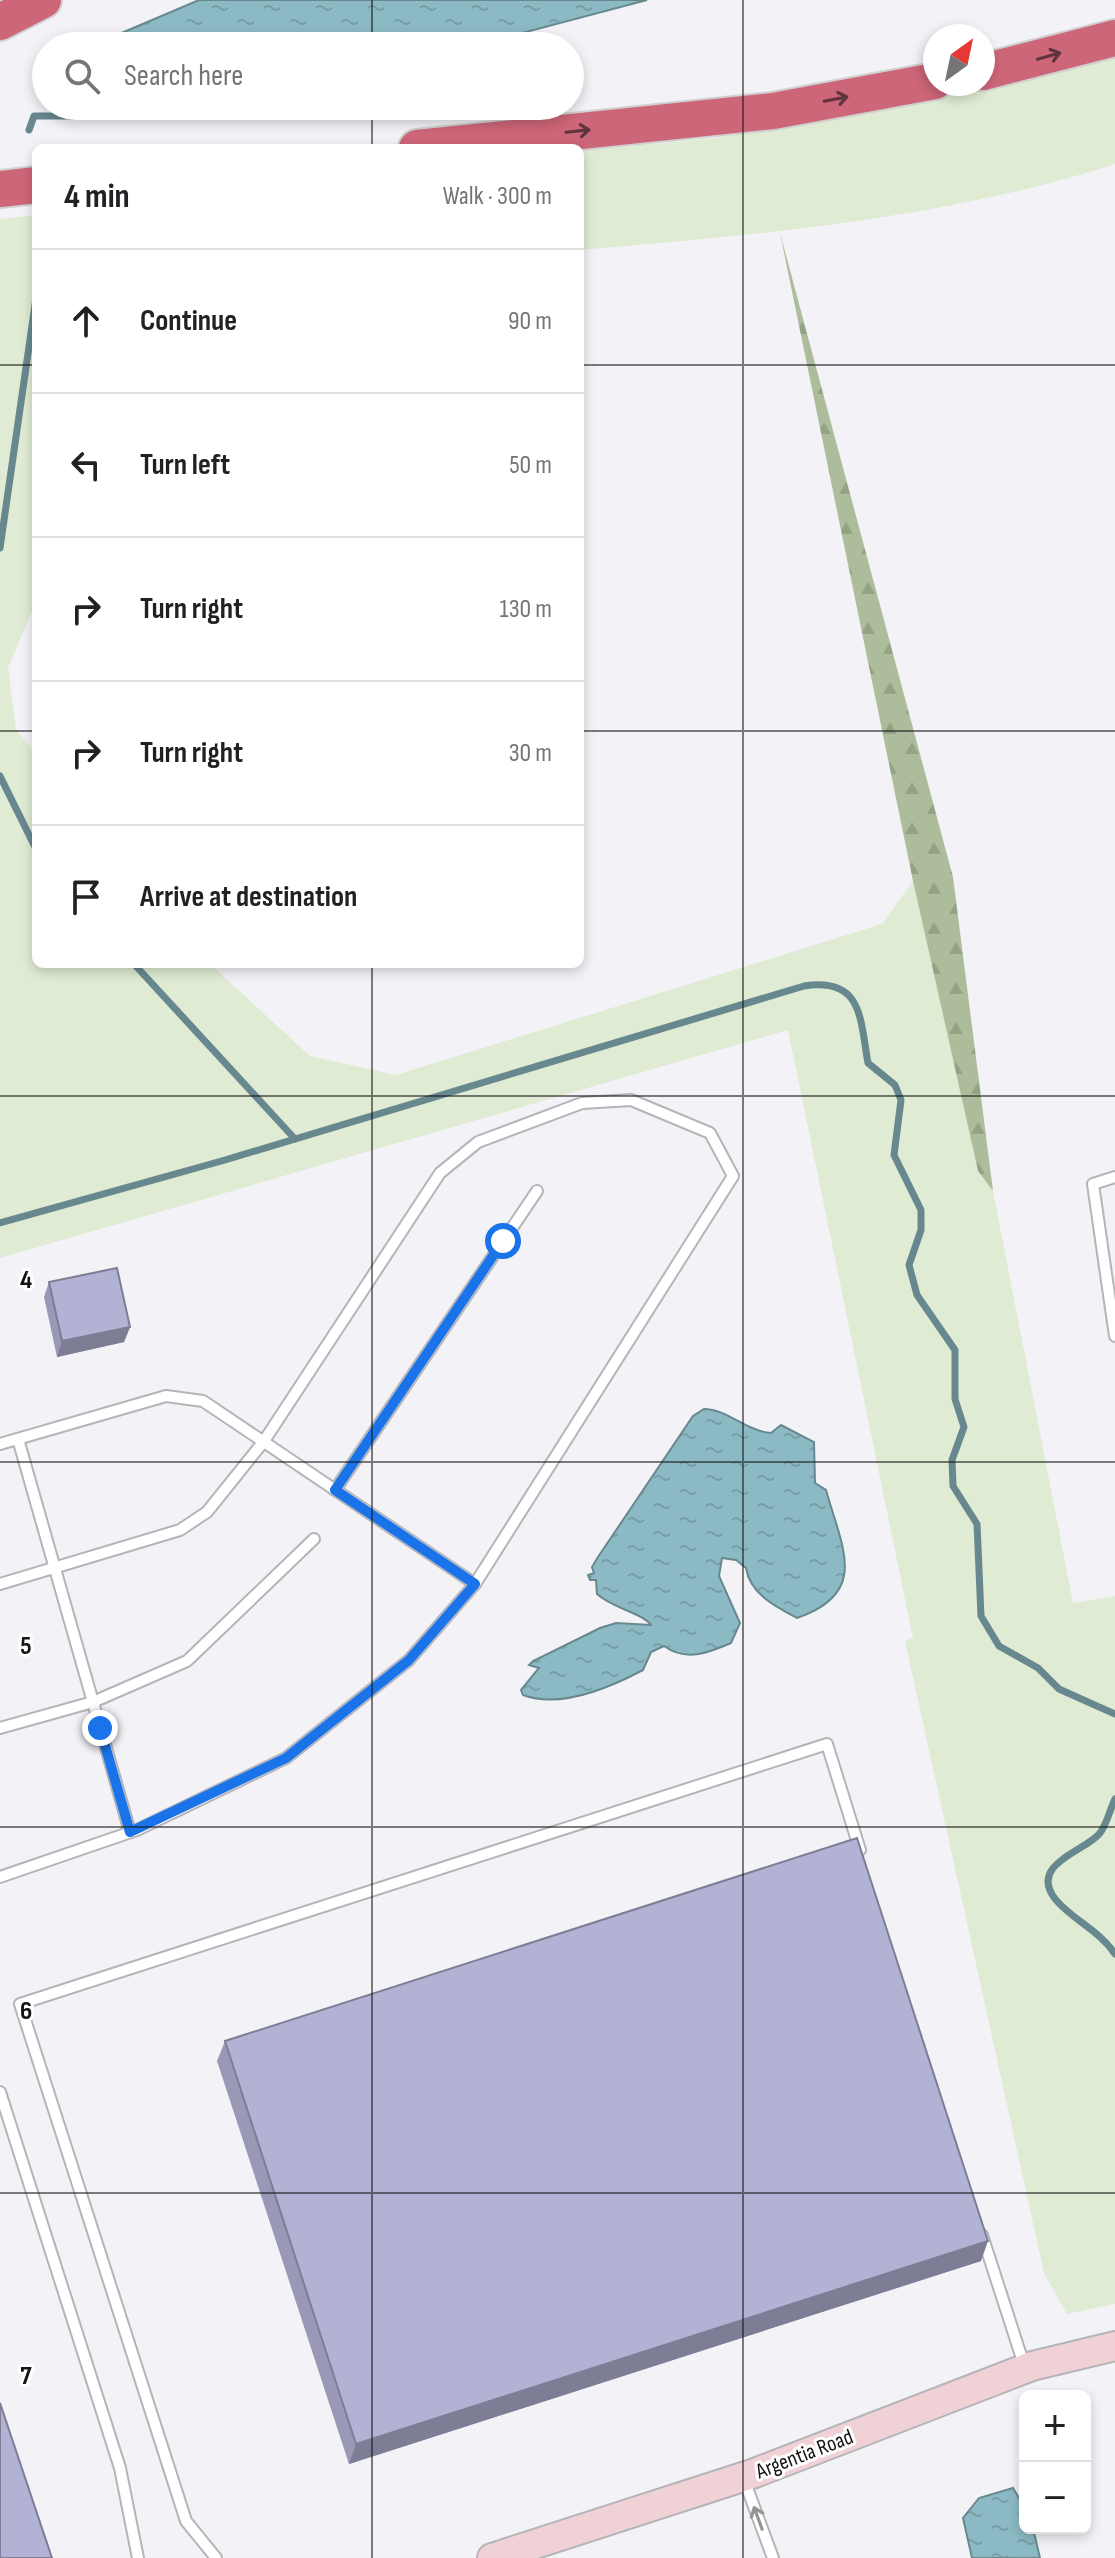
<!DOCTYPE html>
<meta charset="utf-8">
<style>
body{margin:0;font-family:"Sofia Sans Condensed",sans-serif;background:#f6f6f6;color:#202124}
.controls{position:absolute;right:24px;bottom:24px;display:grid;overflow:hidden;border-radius:12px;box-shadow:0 4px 12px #0003}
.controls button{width:72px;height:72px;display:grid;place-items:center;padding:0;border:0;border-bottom:2px solid #e0e0e0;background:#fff;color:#202124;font:40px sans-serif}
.compass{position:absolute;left:923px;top:24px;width:72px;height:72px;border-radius:50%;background:#fff;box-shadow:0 4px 12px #0003;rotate:33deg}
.stop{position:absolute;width:24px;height:24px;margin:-18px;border:6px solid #1a73e8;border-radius:50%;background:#fff}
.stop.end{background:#1a73e8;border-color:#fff;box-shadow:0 2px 8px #0008}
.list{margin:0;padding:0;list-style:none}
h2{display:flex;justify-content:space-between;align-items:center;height:104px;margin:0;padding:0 32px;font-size:34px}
h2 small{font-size:26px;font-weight:400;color:#757577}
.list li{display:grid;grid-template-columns:52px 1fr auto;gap:24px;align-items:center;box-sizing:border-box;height:144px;padding:0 32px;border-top:2px solid #e0e0e0}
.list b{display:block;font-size:30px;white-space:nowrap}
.list em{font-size:26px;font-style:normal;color:#757577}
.icon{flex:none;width:44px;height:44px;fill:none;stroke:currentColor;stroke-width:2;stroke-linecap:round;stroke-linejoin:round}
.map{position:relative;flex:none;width:1115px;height:2558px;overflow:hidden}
.search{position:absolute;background:#fff;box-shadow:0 4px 12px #0003;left:32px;top:32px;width:552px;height:88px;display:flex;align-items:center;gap:20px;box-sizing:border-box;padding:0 28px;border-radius:44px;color:#757577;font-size:30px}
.panel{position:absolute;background:#fff;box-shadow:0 4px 12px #0003;left:32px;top:144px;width:552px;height:824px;border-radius:12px}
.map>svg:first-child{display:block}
.grass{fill:#dfebd2}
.forest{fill:url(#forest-firs)}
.water{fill:url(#water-ripples);stroke:#688890;stroke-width:2}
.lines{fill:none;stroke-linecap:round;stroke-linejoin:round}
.stream{stroke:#688890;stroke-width:7}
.lane-casing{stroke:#b5b5b9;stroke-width:14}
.secondary-casing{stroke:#b5b5b9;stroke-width:32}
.highway-casing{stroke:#d0d0d0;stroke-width:40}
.lane{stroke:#fff;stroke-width:10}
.secondary{stroke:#f0d1d6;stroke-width:28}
.highway{stroke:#cd6678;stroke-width:36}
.wall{fill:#9999b7}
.shaded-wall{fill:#7d7d95}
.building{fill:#b2b2d5;stroke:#7d7d95;stroke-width:2}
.oneway{stroke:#5e353d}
.oneway2{stroke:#959596}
.route{stroke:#1a73e8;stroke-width:10}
.grid{fill:none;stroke:#141415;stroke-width:2;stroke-opacity:0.55}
.labels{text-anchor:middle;stroke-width:6;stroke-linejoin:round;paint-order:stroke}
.street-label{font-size:22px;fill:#141415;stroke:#fff}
.grid-label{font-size:26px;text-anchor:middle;font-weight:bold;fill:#141415;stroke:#fff;stroke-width:6;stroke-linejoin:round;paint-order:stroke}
</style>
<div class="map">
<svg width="1115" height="2558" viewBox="0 0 1115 2558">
<defs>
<pattern id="forest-firs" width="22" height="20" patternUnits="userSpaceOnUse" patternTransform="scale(2)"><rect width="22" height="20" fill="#adbd9b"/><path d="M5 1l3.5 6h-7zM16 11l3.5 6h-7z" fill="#94a285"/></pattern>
<pattern id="water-ripples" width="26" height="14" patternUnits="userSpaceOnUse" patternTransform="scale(2)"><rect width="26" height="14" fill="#8cbac4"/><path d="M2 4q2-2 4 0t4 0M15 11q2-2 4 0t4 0" fill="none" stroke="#789fa8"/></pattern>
</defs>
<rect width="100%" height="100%" fill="#f3f3f7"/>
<g class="grass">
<path d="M 1115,50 L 1115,164 C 946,219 757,235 580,250 L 580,151 L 716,138 L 927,102 Z"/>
<polygon points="36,215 36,602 8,668 16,729 36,754 36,964 210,964 310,1056 396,1075 882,924 913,881 978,1171 993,1191 1073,1603 1115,1596 1115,2304 1067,2314 1044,2273 905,1641 913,1638 788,1030 0,1258 0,219"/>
</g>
<polygon class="forest" points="780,233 953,877 993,1191 978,1171 913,881"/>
<g class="water">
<polygon points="199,0 647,0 473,46 91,46"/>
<path d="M 704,1409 C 727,1409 746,1431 771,1433 L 781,1425 L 814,1442 L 815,1483 L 826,1490 C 842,1548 870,1593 797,1618 C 776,1607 750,1594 746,1568 L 736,1560 L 722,1558 L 719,1576 L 740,1623 L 731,1643 C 708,1653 686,1662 664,1646 L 651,1652 L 643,1670 C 611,1687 560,1709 523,1695 L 521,1690 L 539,1668 L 529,1665 L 533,1661 L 600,1628 L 616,1623 L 651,1625 C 642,1613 612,1608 597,1594 L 596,1580 L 590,1580 L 588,1575 L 594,1573 L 592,1567 L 598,1557 L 693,1416 Z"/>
<polygon points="1013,2488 1025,2508 1025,2528 1033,2528 1040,2558 972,2558 963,2518 979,2498"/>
</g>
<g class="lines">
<g class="stream">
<polyline points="29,130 34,116 91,116 100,106"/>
<polyline points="0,548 36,298"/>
<polyline points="0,776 36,849"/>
<polyline points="134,964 295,1139"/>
<path d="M 0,1223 L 225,1160 L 804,986 C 863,977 860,1019 868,1063 L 895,1085 L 901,1100 L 894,1155 L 921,1210 L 921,1230 L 909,1265 L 917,1295 L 955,1350 L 955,1399 L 964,1427 L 952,1460 L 953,1486 L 977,1524 L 981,1616 L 999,1646 L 1038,1668 L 1059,1689 L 1115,1714"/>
<path d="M 1115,1799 C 1110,1809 1107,1824 1100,1833 C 1085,1852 1027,1864 1056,1900 C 1074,1921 1099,1930 1115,1954"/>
</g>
<g class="lane-casing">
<g id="lane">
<polyline points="1115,1177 1093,1184 1115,1336"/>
<polyline points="18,1439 130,1832"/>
<polyline points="0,1444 166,1396 203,1401 475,1584"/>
<polyline points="335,1490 537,1191"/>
<polyline points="0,1584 180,1530 207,1512 264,1441 440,1173 478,1142 582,1103 631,1100 710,1133 733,1176 475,1584 409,1660 286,1758 137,1830 0,1877"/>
<polyline points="0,1728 93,1702 187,1661 314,1539"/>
<polyline points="0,2092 120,2468 138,2558"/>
<polyline points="982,2235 1025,2368"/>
<polyline points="743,2477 773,2558"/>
<polyline points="216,2558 186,2521 20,2004 827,1744 860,1850"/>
</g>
</g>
<g class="secondary-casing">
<polyline id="secondary" points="492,2558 752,2474 1032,2366 1115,2346"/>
</g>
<g class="highway-casing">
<g id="highway">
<polyline points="0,22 43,0"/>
<polyline points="983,72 1115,38"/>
<polyline points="417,148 773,111 935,81"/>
<polyline points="0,189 36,185"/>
</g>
</g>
<use href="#lane" class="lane"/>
<use href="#secondary" class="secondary"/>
<use href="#highway" class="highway"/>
</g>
<g class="wall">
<polygon points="49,1282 130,1327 124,1342 57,1357 44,1297"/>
<polygon points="225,2041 981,2261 349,2464 217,2061"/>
</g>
<g class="shaded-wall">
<polygon points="130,1327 124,1342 57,1357 62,1341"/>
<polygon points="988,2241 981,2261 349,2464 356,2444"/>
</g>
<g class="building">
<polygon points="117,1268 130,1327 62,1341 49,1282"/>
<polygon points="857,1838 988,2241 356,2444 225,2041"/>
<polygon points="0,2403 52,2558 0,2558"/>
</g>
<defs><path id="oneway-shaft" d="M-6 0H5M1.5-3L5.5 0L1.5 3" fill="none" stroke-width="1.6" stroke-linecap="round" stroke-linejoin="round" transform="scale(2)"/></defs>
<g class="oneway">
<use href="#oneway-shaft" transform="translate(1049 56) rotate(-16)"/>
<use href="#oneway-shaft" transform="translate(836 99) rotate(-11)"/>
<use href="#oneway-shaft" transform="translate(578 131) rotate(-6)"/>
</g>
<use class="oneway2" href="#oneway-shaft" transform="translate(758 2518) rotate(-110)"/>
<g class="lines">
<polyline class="route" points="100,1728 130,1832 286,1758 409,1660 475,1584 335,1490 503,1241"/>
</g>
<path class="grid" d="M 372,0 L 372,46M 743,0 L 743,2558M 372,106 L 372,148M 0,365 L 36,365M 580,365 L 1115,365M 0,731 L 36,731M 580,731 L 1115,731M 372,964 L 372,2558M 0,1096 L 1115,1096M 0,1462 L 1115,1462M 0,1827 L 1115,1827M 0,2193 L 1115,2193"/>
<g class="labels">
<g class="street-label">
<text transform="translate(804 2453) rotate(-21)" y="8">Argentia Road</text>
</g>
</g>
<g class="grid-label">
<text x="26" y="1288">4</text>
<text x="26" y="1654">5</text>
<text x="26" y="2019">6</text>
<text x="26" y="2384">7</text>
</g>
</svg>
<div class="controls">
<button>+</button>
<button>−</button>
</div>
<svg class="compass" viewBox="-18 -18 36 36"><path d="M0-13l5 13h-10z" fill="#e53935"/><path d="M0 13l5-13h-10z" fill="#757577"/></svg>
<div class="stop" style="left:503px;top:1241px"></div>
<div class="stop end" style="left:100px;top:1728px"></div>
<div class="search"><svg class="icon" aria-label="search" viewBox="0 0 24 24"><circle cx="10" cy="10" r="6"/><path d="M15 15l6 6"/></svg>Search here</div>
<section class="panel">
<h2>4 min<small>Walk · 300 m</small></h2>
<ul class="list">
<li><svg class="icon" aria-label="ahead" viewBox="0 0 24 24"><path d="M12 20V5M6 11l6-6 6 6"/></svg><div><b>Continue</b></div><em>90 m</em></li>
<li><svg class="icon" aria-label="left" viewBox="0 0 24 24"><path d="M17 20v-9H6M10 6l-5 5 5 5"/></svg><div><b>Turn left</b></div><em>50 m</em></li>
<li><svg class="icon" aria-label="right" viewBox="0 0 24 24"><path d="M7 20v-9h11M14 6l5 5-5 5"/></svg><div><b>Turn right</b></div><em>130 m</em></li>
<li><svg class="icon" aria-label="right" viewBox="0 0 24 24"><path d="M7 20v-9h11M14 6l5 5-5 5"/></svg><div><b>Turn right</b></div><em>30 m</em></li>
<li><svg class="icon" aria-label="arrive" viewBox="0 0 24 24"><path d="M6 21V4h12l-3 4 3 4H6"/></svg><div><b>Arrive at destination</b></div></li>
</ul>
</section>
</div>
